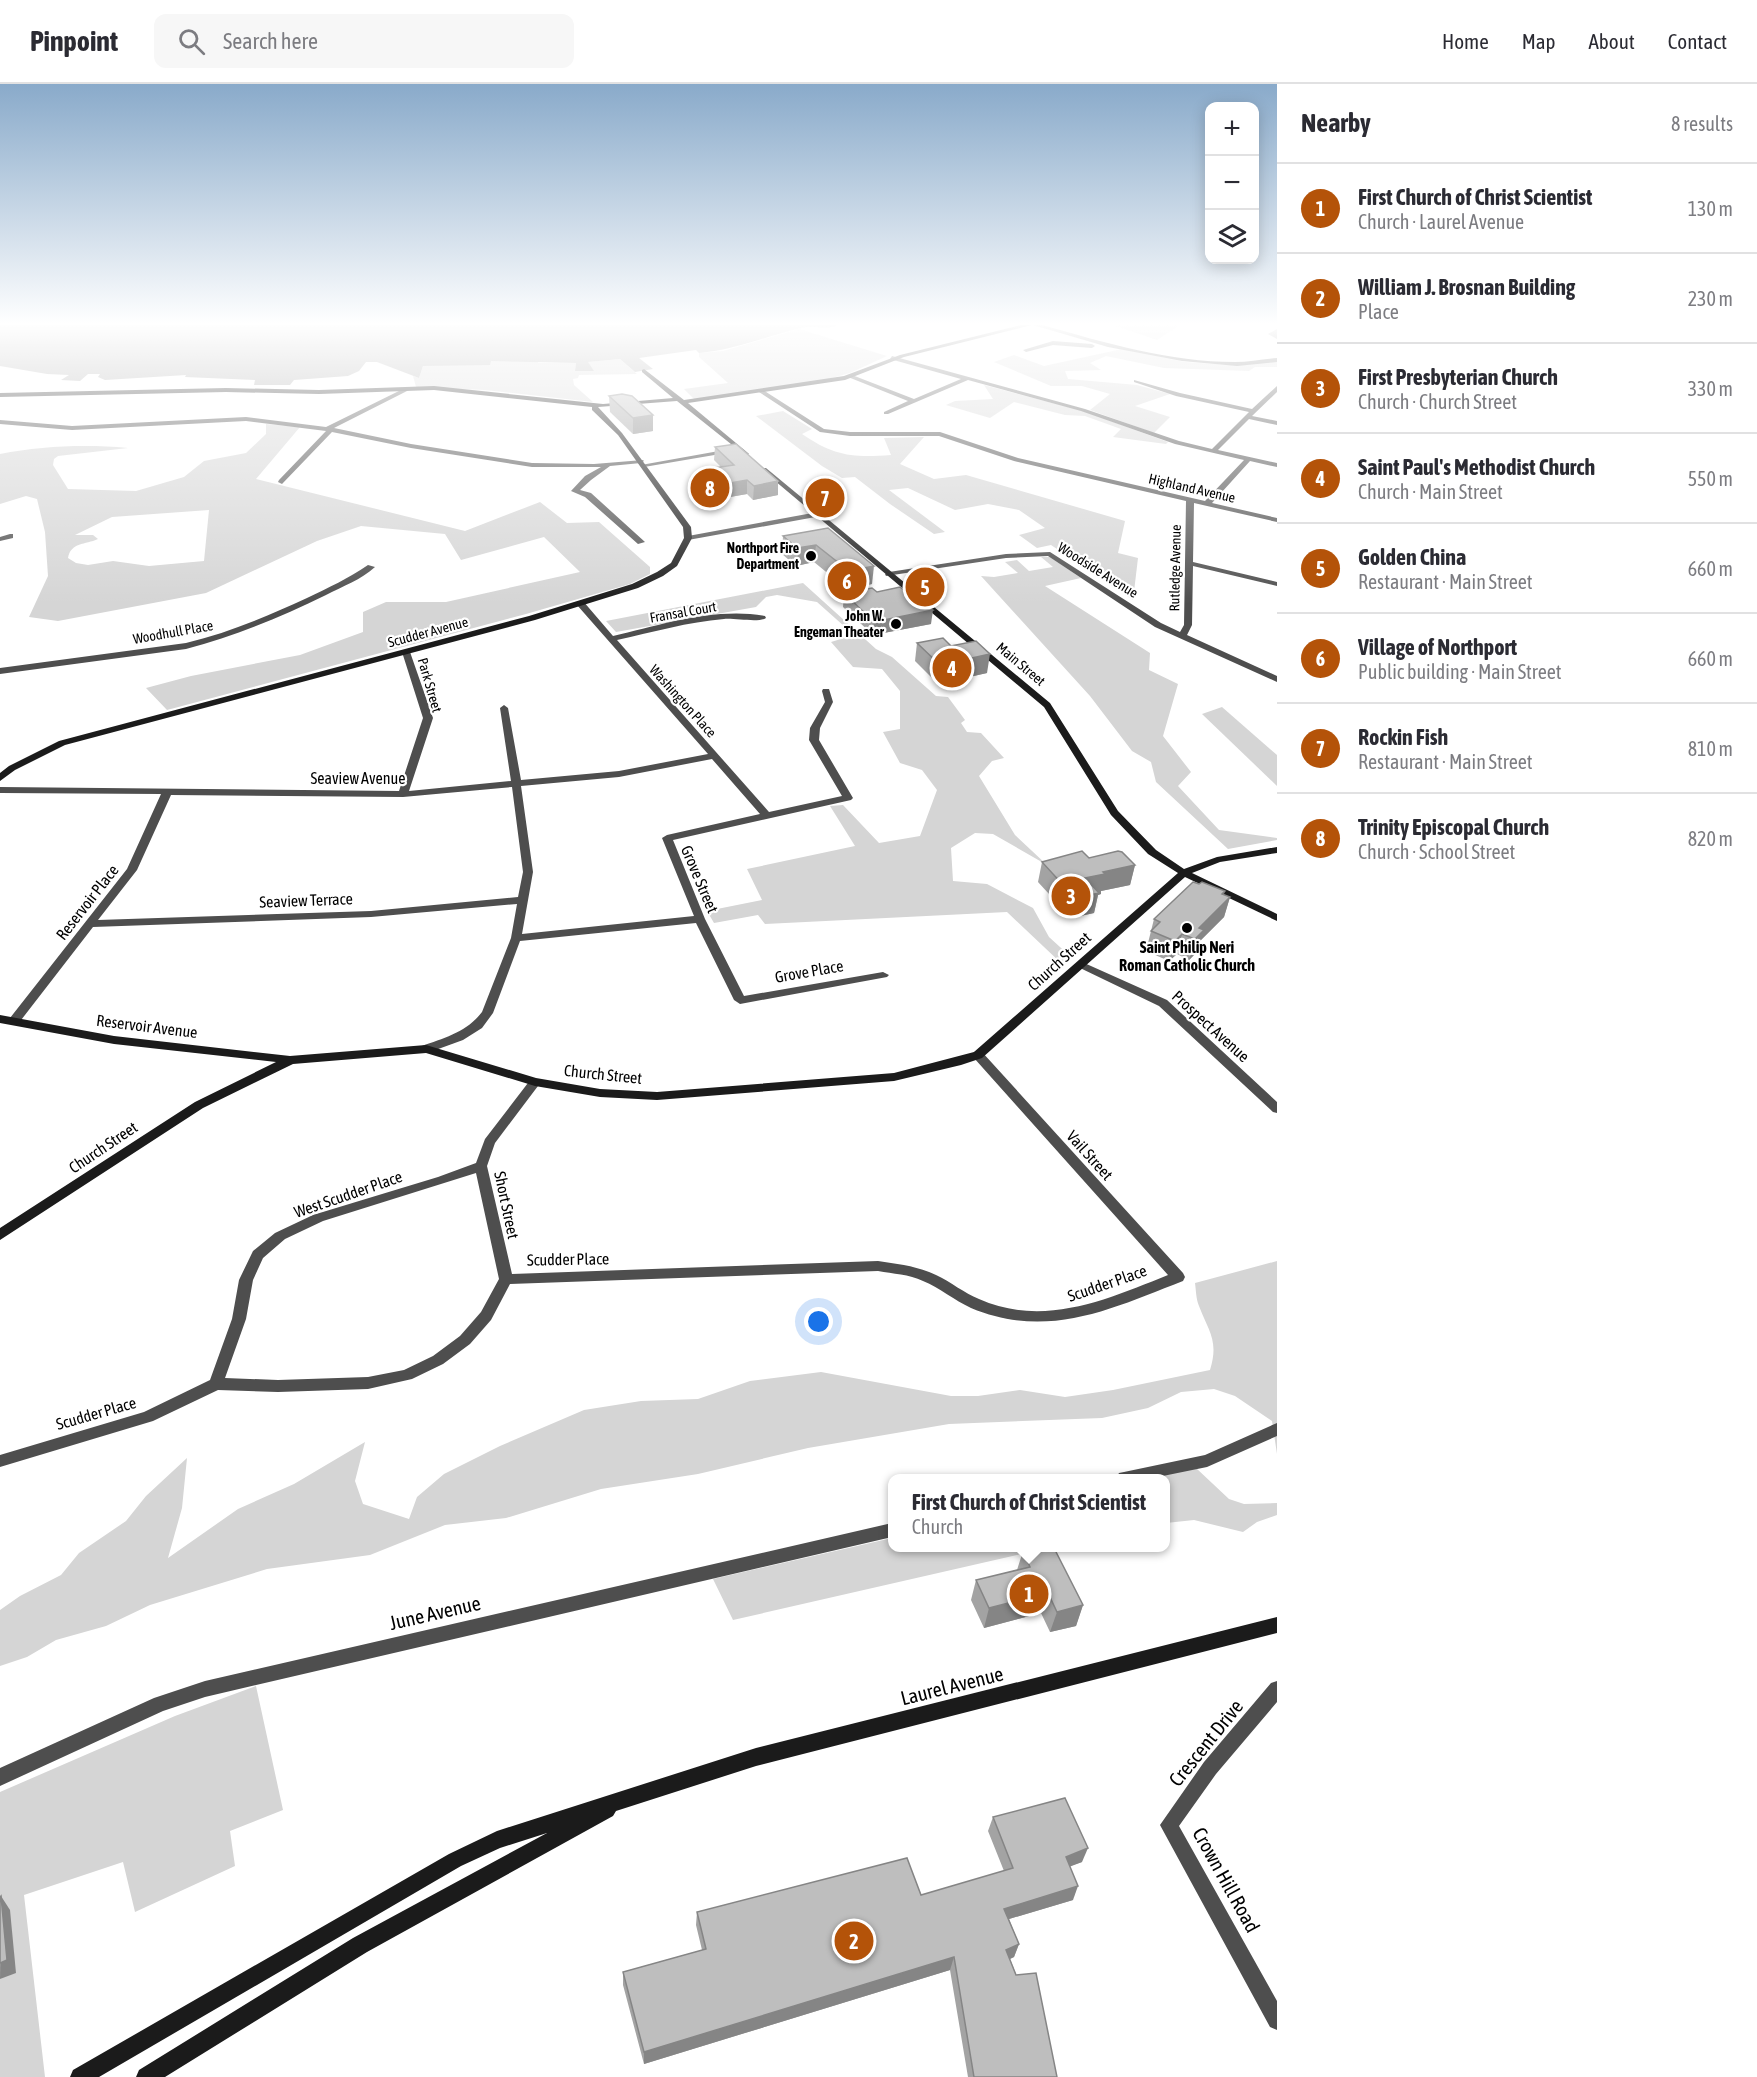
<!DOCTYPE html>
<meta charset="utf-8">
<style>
body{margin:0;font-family:"Asap Condensed",sans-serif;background:#f7f7f7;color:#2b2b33}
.controls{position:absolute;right:18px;top:18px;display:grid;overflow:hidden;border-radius:12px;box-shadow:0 3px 15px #0003}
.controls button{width:54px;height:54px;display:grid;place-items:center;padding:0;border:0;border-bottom:2px solid #e1e1e2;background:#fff;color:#2b2b33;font:30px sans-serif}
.you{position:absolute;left:819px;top:1238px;width:21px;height:21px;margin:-15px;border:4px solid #fff;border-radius:50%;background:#1a73e8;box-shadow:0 0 0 9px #1a73e833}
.badge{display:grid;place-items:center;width:39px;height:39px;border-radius:50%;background:#b45309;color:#fff;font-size:20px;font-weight:700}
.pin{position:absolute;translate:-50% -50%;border:3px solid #fff;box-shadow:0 2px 6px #0006}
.popup{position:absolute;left:888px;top:1390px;width:282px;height:78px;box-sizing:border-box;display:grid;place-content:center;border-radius:12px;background:#fff;filter:drop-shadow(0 2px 4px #0005);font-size:20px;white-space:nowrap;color:#7c7c81}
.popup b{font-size:22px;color:#2b2b33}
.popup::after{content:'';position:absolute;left:50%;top:100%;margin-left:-12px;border:12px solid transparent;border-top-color:#fff}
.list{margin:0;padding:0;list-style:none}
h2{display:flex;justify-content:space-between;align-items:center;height:78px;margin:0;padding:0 24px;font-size:26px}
h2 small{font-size:20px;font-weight:400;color:#7c7c81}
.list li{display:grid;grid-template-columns:39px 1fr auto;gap:18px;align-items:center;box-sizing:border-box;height:90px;padding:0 24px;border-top:2px solid #e1e1e2}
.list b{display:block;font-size:22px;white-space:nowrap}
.list p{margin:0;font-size:20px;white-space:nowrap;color:#7c7c81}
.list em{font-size:20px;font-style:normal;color:#7c7c81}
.icon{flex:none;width:33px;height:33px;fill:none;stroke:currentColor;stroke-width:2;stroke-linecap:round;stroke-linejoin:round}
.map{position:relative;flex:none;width:1277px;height:1993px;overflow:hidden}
header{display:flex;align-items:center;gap:36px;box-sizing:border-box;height:84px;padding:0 30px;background:#fff;border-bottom:2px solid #e1e1e2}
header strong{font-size:28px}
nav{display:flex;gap:33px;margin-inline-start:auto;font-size:21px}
.search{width:420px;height:54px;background:#f7f7f7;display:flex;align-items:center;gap:15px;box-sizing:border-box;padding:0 21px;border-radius:12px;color:#7c7c81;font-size:22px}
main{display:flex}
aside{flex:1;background:#fff}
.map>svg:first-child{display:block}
.green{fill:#d5d5d5;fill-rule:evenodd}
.water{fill:#9c9c9c}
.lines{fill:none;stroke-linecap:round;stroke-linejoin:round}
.street{fill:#4e4e4e;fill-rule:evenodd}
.secondary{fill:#1b1b1b;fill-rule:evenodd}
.wall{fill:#a3a3a3}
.shaded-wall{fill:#858585}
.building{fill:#bebebe;stroke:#858585;stroke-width:1.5}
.poi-dot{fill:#000;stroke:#fff;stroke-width:2}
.labels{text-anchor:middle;stroke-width:4.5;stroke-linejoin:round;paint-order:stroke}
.far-street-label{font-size:14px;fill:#000;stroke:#fff}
.far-poi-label{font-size:14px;font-weight:bold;fill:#000;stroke:#fff;text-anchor:end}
.street-label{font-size:16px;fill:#000;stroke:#fff}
.poi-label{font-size:16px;font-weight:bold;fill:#000;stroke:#fff}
.near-street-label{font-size:20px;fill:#000;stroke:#fff}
</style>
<header>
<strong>Pinpoint</strong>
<div class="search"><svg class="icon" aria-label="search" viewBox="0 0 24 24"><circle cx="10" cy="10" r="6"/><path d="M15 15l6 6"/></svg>Search here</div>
<nav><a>Home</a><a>Map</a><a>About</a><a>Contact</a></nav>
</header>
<main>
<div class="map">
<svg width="1277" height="1993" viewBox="0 0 1277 1993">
<rect width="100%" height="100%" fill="#fff"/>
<g class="green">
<polygon points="1113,241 1180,241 1157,256"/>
<polygon points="799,245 887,272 850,289 821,297 694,315 684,305 728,299 699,273 699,269 723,267"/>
<polygon points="1122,265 1185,278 1230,281 1277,277 1277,283 1255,283 1249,287 1164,284 1106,272 1090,279 1101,286 1065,287 1068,295 1137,301 1170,310 1135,322 1170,333 1154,349 1090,326 1110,310 1082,302 1051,302 994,278 1014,271 1044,282"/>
<polygon points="620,275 637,290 579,291 578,294 573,295 574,301 593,318 485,306 416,303 413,292 419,294 423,282 491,277 538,277 538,279 576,279 575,287 593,287 587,278"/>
<polygon points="984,301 1083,327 1168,358 1166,360 1113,353 1121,345 1085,332 1065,331 1014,318 990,334 946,321 955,317 993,315"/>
<path d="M 783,327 L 812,345 L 802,350 C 834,372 853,374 891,371 L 884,354 L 924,353 L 900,380 L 934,395 L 966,391 L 1125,437 L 1118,469 L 1138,474 L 1133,516 L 1051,461 L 1037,464 L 1019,451 L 1045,444 L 1019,426 L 988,420 L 955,426 L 908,404 L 889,406 L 945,448 L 934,450 L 890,420 L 855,393 L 842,394 L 822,382 L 756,332 Z"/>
<path d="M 266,340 L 300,343 L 256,395 L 465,447 L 540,418 L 567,439 L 599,438 L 650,483 L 650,490 L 630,500 L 526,530 L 167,626 L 146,604 L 191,592 L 300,571 L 363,548 L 363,528 L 386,518 L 446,518 L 580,488 L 544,453 L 461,476 L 445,450 L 361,442 L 317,457 L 206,509 L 58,537 L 29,533 L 48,492 L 45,448 L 37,415 L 26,412 L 0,420 L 0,370 C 42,362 85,360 128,364 L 58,372 L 54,375 L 53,381 L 68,405 L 136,407 L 184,393 L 204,377 L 246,369 L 266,350 ZM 209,426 L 204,477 L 149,482 L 113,477 L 88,481 L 76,479 L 68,474 C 71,458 85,461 98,455 L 93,451 L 75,451 L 112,433 Z"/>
<polygon points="1041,473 1050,473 1081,494 1045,502 1150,569 1149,586 1178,600 1163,652 1191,688 1178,702 1219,746 1277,754 1277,756 1228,765 1156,698 1151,678 1132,667 1090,612 981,492 994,493 1018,489 1005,478 1017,476 1029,487 1053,483"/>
<polygon points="803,499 876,565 892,573 936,612 948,613 965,636 961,639 967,648 981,649 1004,674 992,677 979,692 1015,751 1047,781 993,750 975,749 951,764 953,797 987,800 1033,824 1049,853 1071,873 1062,880 1007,828 765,840 758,831 714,839 707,827 762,816 747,785 855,762 830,722 843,721 879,759 920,752 937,706 922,686 900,679 883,648 900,645 900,607 882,585 853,583 831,558 854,551 817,518 777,511 766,513 756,523 616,548 606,537"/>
<polygon points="1222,623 1277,671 1277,702 1202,630"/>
<path d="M 1277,1177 L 1277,1370 L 1272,1337 L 1235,1312 L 1214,1305 L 1181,1308 L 1148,1324 L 1102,1334 L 949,1340 L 808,1364 L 698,1390 L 601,1405 L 506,1434 L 445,1441 L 370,1471 L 267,1485 L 150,1521 L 106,1542 L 56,1556 L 27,1573 L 0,1582 L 0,1526 L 20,1512 L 61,1491 L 79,1469 L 126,1437 L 146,1412 L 187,1374 L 182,1424 L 168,1474 L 238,1425 L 294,1400 L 365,1358 L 355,1397 L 363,1420 L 409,1435 L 417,1413 L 444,1390 L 500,1362 L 584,1326 L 641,1317 L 698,1315 L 750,1297 L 821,1288 L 951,1312 L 978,1312 L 1020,1306 L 1065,1313 L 1113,1306 L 1210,1286 C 1219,1257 1209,1248 1199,1222 C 1196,1215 1196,1206 1195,1199 Z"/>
<polygon points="1196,1384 1229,1415 1244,1420 1277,1419 1277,1431 1257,1438 1243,1448 1194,1436 1166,1439 1166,1394 1150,1394"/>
<polygon points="892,1454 892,1464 1048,1464 733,1536 713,1495"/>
<polygon points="256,1602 283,1726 230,1747 235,1782 135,1828 123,1778 24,1811 45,1993 0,1993 0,1708 175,1632"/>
</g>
<path class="water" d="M 0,241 L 838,241 C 824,247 814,241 801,244 C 766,252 735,266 699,269 L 696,266 L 639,274 L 653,285 L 635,288 L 620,275 L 588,278 L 594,287 L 575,287 L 576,279 L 491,277 L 490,281 L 423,282 L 419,294 L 377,278 L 366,278 L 359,287 L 348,292 L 294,296 L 290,301 L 254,301 L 255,296 L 185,293 L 186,291 L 105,296 L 98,293 L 100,290 L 88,290 L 80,297 L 61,296 L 69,291 L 47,290 L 0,282 Z"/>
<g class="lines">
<g class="street">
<path d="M 1033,241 L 1043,241 C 1105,259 1170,278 1235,278 C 1249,278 1263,275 1277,274 L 1277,278 L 1237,282 L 1182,277 L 1108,263 Z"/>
<polygon points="1277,245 1277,255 1268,250"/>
<polygon points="1053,257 1092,260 1095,262 1092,264 1053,261 1026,268 1023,266"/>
<polygon points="892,272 1085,325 1179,357 1212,365 1249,328 1176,312 1134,298 1134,296 1180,309 1252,325 1277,302 1277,308 1252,332 1277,337 1277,341 1249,335 1218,366 1277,379 1277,383 1250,377 1212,419 1277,434 1277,438 1194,419 1193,478 1277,498 1277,502 1193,482 1192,541 1187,551 1277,592 1277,598 1155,543 1048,472 1006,474 886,492 885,490 889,488 1006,470 1050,468 1161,539 1180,548 1184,541 1186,417 1014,377 939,352 850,352 820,348 759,308 759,306 763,306 824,345 850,348 940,348 1018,374 1205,417 1244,376 1175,360 1081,327 968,296 888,330 884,330 884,328 908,317 848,293 848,291 852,291 914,315 961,295 890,275"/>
<polygon points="407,303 410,305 409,306 334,344 411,360 532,379 594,380 643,376 644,377 641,379 610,382 591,396 580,406 591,409 645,458 638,460 585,413 571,407 585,392 601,383 532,383 411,364 332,348 282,400 278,398 279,396 326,347 246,337 72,346 0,340 0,336 72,342 246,333 326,343"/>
<polygon points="730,365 733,367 732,368 644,383 641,381"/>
<polygon points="818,428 822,430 821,432 688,456 684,454 688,452"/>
<polygon points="10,450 13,450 13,454 0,457 0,453"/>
<path d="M 368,481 L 375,483 C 361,496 343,502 326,511 C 281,533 235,552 186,565 L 0,590 L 0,584 L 186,559 C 228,549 268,532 307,514 C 328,504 349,494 368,481 Z"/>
<path d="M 577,517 L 583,517 L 613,552 C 661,541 715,523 765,532 L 766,534 C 759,539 735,534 724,535 C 688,538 653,548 617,556 L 769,728 L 842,712 L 809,656 L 810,644 L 825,618 L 822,607 L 823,605 L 829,605 L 833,618 L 820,644 L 819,656 L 853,714 L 851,716 L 673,756 L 705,835 L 744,912 L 883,888 L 889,891 L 887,893 L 740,920 L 734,916 L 696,839 L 520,857 L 493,929 L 482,944 L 463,956 L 430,968 L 422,968 L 420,965 L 422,962 C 444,954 467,948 482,928 L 511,854 L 517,820 L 371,833 L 93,843 L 18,940 L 10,940 L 8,937 L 10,934 L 127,785 L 161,710 L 0,709 L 0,703 L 399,707 L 423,634 L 402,568 L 406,565 L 410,568 L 433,634 L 409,707 L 511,697 L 500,624 L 504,621 L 508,624 L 521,696 L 619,687 L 708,670 L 577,521 ZM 712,675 L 760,730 L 667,751 L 662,754 L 694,832 L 522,850 L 533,788 L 521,702 L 619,693 ZM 512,703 L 523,788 L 518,813 L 371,827 L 98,836 L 137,786 L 171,711 L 403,713 Z"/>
<polygon points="1082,878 1167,916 1277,1018 1277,1029 1273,1028 1159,922 1078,883 1076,881 1078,879"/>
<path d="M 978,967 L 982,968 L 1183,1189 L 1185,1193 L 1183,1197 C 1111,1225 1048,1256 971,1224 C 954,1216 940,1204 923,1197 C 909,1190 893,1190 878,1187 L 510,1200 L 491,1236 L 470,1260 L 443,1280 L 412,1295 L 368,1305 L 278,1308 L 218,1306 L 153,1337 L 0,1383 L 0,1371 L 144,1328 L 210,1296 L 232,1235 L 239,1196 L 253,1167 L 275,1149 L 313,1131 L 438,1093 L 476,1079 L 485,1055 L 531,995 L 535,994 L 541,998 L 495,1059 L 487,1082 L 512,1190 L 878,1177 C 898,1180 917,1182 936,1191 C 951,1198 964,1209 979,1215 C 1044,1244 1108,1215 1168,1191 L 974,974 L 972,971 L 974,968 ZM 476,1089 L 499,1195 L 481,1228 L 460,1252 L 433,1272 L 404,1286 L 368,1293 L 278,1296 L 225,1294 L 246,1235 L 253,1196 L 263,1174 L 285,1155 L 323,1137 Z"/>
<polygon points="1277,1339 1277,1352 1207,1383 1153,1394 1116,1394 1119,1389 1124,1388 1205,1371"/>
<polygon points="892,1439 892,1453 205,1613 163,1627 0,1702 0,1684 154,1614 205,1597"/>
<polygon points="1277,1597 1277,1618 1216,1690 1179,1742 1277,1917 1277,1946 1270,1943 1160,1741 1204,1678 1271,1599"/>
</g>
<g class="secondary">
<polygon points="1021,241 1032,241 904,273 845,296 688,319 748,369 749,370 746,372 677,317 598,323 622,349 691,443 692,454 677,482 663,492 638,504 535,536 65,661 15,686 0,697 0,689 9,682 59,657 529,532 632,500 657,488 671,479 684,454 683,443 618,351 592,326 592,323 434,306 319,310 226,308 0,313 0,309 226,304 319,306 434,302 603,320 673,314 642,288 642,286 644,285 684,316 844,292 900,271"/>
<polygon points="762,384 766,384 1050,619 1118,727 1156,766 1184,785 1217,773 1277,763 1277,769 1220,778 1192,789 1277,830 1277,837 1185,793 982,974 961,981 894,997 657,1016 600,1013 535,1002 426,969 293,980 203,1024 0,1156 0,1144 195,1018 276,978 114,960 0,939 0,931 114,952 290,972 426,961 536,994 600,1005 657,1008 894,989 974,968 1178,789 1148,770 1111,731 1044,623 762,386"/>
<polygon points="1277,1533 1277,1549 756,1682 616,1727 613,1732 367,1868 165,1993 136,1993 139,1986 353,1854 547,1749 500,1764 461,1782 99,1993 70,1993 73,1986 449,1770 497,1747 756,1664"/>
</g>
</g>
<g class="wall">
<polygon points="609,312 653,347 633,350 610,328"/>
<polygon points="715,363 778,397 778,411 753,416 747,410 730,413 727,410 714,413 700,400 700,386 721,383 714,376"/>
<polygon points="828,444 872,500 847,505 814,478 796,482 782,470 783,452"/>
<polygon points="877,508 931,540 873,551 843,523 844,509"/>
<polygon points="917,559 951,562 987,589 938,600 915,577"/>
<polygon points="1089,774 1135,781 1130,801 1101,807 1101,810 1098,811 1094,829 1071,834 1038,798 1042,778"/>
<polygon points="1224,811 1230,813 1224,833 1200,857 1198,867 1189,876 1177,870 1169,877 1146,867 1154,835"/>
<polygon points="1023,1467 1083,1521 1076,1542 1050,1548 1041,1529 984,1544 971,1516 976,1496 1017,1486"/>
<polygon points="993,1733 1082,1778 1070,1782 1073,1816 1009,1835 1019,1860 1014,1873 1010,1875 1057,1993 968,1993 950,1886 644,1980 623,1901 623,1888 702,1866 696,1841 697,1828 921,1811 1004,1787 988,1747"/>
</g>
<g class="shaded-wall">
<polygon points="653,331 653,347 633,350 633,334"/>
<polygon points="747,396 747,410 730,413 730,399"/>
<polygon points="727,397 727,410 714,413 714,399"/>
<polygon points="778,397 778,411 753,416 754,402"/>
<polygon points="816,461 814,478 796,482 797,464"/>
<polygon points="874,482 872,500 847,505 849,487"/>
<polygon points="933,526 931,540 873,551 874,538"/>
<polygon points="990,570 987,589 938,600 940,581"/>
<polygon points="1135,781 1130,801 1101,807 1101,810 1098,811 1094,829 1071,834 1075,814 1085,794 1103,788"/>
<polygon points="1225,807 1220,823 1230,813 1224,833 1200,857 1198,867 1189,876 1199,844"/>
<polygon points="1182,850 1177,870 1169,877 1175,857"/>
<polygon points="1048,1509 1041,1529 984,1544 989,1524"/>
<polygon points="1083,1521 1076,1542 1050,1548 1057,1528"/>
<polygon points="1088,1764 1082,1778 1061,1786 1066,1773"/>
<polygon points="1078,1802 1073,1816 999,1838 1004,1825"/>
<polygon points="1,1812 10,1826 16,1889 0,1895"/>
<polygon points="1019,1860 1014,1873 1001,1879 1006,1866"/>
<polygon points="954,1873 950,1886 644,1980 644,1968"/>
</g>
<g class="building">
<polygon points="622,310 632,312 653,331 633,334 609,312"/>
<polygon points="736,360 778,397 754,402 747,396 730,399 727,397 714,399 700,386 734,381 715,363"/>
<polygon points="828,444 874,482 849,487 816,461 797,464 783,452"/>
<polygon points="900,503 917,517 921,516 933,526 874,538 844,509 872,504 877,508"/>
<polygon points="943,554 951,562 976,557 990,570 940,581 917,559"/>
<polygon points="1082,767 1089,774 1118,767 1122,768 1135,781 1103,788 1105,790 1085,794 1099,809 1075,814 1042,778"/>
<polygon points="1193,798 1199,800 1202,798 1225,807 1222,810 1230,813 1199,844 1204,846 1195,855 1182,850 1175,857 1151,847 1160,838 1154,835"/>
<polygon points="1036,1464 1054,1464 1083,1521 1057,1528 1048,1509 989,1524 976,1496 1030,1483 1023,1467"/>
<polygon points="1065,1714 1088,1764 1066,1773 1078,1802 1004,1825 1019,1860 1006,1866 1016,1891 1036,1889 1057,1993 974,1993 954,1873 644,1968 623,1888 706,1865 697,1828 907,1774 921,1811 1013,1784 993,1733"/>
<polygon points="1,1812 7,1876 0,1879 0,1813"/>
</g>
<linearGradient id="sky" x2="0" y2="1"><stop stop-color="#89aaca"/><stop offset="0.46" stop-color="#fff"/><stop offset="1" stop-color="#fff" stop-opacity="0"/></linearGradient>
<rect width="1277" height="520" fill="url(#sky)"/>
<g class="poi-dot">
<circle cx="811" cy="472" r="6"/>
<circle cx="896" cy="540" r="6"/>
<circle cx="1187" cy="844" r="6"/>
</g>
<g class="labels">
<g class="far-street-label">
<text transform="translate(1192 404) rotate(13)" y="5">Highland Avenue</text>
<text transform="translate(1175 484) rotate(-89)" y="5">Rutledge Avenue</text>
<text transform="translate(1098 486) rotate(32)" y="5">Woodside Avenue</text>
<text transform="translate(683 528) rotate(-10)" y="5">Fransal Court</text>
<text transform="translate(173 548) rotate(-10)" y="5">Woodhull Place</text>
<text transform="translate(428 548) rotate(-15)" y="5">Scudder Avenue</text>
<text transform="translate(1021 580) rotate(40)" y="5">Main Street</text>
<text transform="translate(430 601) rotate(74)" y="5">Park Street</text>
<text transform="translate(683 617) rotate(48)" y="5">Washington Place</text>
</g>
<g class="far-poi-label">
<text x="799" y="469">Northport Fire<tspan x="799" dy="16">Department</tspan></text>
<text x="884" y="537">John W.<tspan x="884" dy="16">Engeman Theater</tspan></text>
</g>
<g class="street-label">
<text x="358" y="700">Seaview Avenue</text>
<text transform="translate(700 795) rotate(67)" y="6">Grove Street</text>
<text transform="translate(306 816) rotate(-2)" y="6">Seaview Terrace</text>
<text transform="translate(87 818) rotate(-52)" y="6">Reservoir Place</text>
<text transform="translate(1059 877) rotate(-42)" y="6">Church Street</text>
<text transform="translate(809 887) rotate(-10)" y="6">Grove Place</text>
<text transform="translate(147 942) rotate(7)" y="6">Reservoir Avenue</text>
<text transform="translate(1211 942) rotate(42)" y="6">Prospect Avenue</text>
<text transform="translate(603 990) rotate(6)" y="6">Church Street</text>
<text transform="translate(103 1063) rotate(-34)" y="6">Church Street</text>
<text transform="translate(1090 1071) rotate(48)" y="6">Vail Street</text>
<text transform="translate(348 1110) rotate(-19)" y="6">West Scudder Place</text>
<text transform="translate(507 1121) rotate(78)" y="6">Short Street</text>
<text transform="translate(568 1175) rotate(-1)" y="6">Scudder Place</text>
<text transform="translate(1107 1199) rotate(-19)" y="6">Scudder Place</text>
<text transform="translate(96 1329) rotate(-16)" y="6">Scudder Place</text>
</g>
<g class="poi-label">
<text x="1187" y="869">Saint Philip Neri<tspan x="1187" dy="18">Roman Catholic Church</tspan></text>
</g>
<g class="near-street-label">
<text transform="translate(435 1529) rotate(-13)" y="7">June Avenue</text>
<text transform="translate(952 1602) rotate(-14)" y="7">Laurel Avenue</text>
<text transform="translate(1206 1659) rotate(-51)" y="7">Crescent Drive</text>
<text transform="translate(1226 1796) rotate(61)" y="7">Crown Hill Road</text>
</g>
</g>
</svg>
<div class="controls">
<button>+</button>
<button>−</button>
<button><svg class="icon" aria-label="layers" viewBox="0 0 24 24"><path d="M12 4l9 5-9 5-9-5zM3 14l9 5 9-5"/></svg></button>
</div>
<div class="you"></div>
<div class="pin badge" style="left:1029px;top:1510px">1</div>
<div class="popup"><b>First Church of Christ Scientist</b>Church</div>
<div class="pin badge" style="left:854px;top:1857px">2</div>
<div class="pin badge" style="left:1071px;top:812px">3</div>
<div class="pin badge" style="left:952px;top:584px">4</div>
<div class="pin badge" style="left:925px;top:503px">5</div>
<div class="pin badge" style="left:847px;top:497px">6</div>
<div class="pin badge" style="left:825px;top:414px">7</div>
<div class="pin badge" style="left:710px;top:404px">8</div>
</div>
<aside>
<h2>Nearby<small>8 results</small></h2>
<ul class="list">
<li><span class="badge">1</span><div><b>First Church of Christ Scientist</b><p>Church · Laurel Avenue</p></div><em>130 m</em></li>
<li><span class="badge">2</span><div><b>William J. Brosnan Building</b><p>Place</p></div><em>230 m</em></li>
<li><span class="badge">3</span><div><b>First Presbyterian Church</b><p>Church · Church Street</p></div><em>330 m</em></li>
<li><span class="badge">4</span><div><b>Saint Paul's Methodist Church</b><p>Church · Main Street</p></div><em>550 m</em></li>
<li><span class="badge">5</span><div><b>Golden China</b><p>Restaurant · Main Street</p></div><em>660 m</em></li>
<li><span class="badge">6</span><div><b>Village of Northport</b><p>Public building · Main Street</p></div><em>660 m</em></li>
<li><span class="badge">7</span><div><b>Rockin Fish</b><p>Restaurant · Main Street</p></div><em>810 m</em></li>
<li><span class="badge">8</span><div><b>Trinity Episcopal Church</b><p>Church · School Street</p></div><em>820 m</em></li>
</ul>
</aside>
</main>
